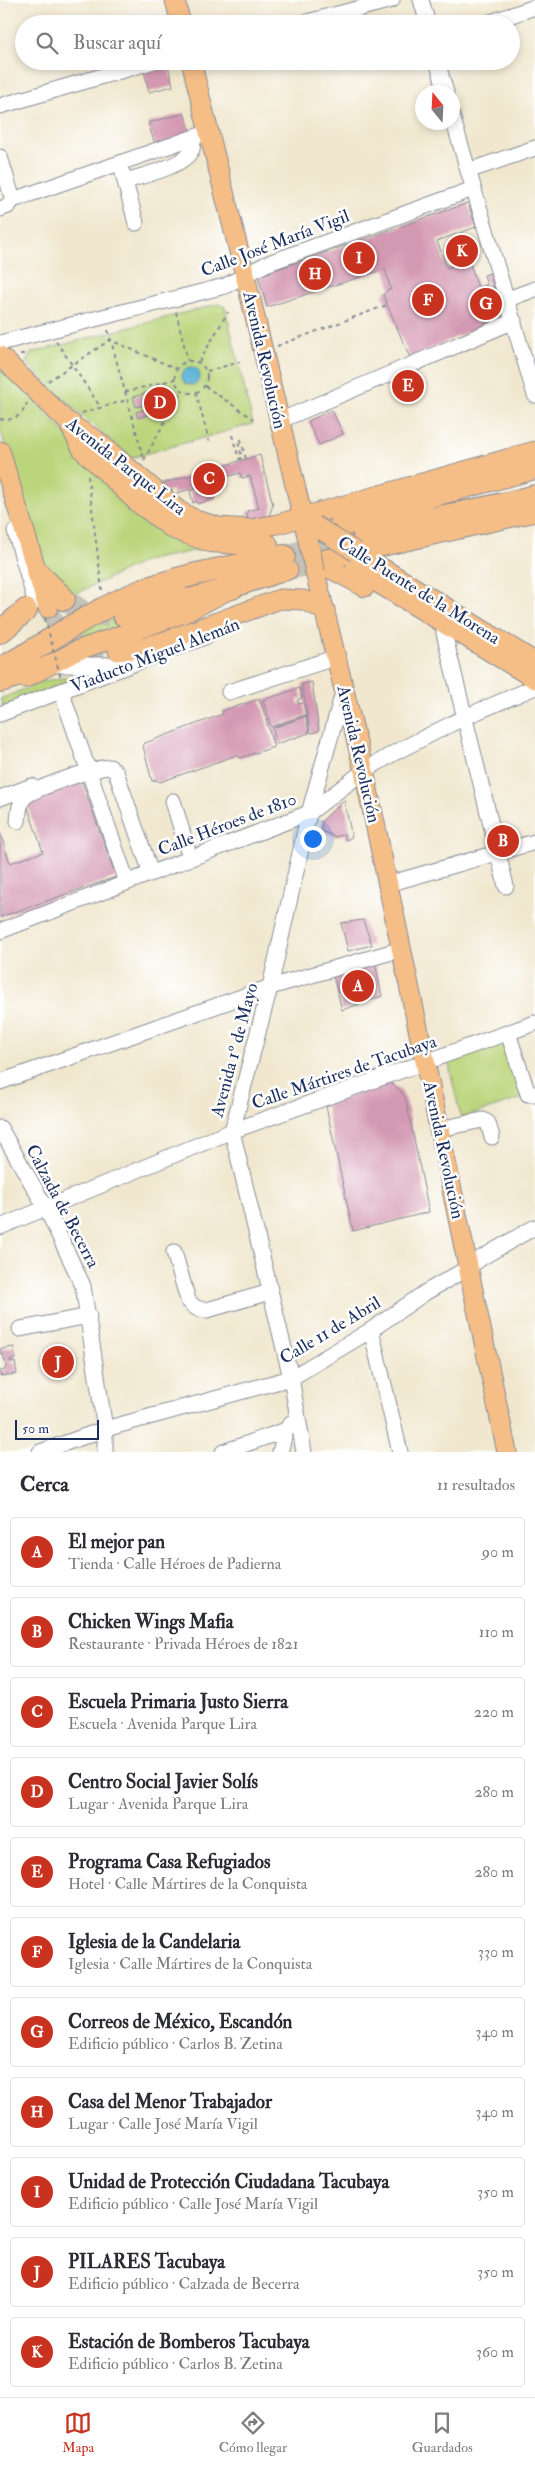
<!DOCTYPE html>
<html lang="es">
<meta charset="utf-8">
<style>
body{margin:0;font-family:"IM FELL Double Pica",serif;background:#f7f7f7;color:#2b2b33}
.compass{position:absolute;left:415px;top:85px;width:45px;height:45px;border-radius:50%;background:#fff;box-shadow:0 2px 8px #0003;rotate:342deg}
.scale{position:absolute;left:15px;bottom:12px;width:84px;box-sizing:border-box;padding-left:5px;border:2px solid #1b2f5e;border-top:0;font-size:14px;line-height:18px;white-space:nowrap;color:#1b2f5e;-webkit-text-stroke:4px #fff;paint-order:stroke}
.you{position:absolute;left:312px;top:838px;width:18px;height:18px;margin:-12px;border:4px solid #fff;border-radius:50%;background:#1a73e8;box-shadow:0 0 0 8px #1a73e833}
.badge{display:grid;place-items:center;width:32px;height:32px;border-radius:50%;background:#c8321e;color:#fff;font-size:16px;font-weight:700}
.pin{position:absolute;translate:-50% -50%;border:2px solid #fff;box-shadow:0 1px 5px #0006}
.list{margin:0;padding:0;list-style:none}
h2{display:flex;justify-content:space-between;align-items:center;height:65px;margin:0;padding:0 20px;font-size:21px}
h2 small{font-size:16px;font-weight:400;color:#7c7c81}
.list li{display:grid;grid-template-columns:32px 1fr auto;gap:15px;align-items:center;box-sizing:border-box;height:70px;margin:0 10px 10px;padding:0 10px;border:1px solid #e1e1e2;border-radius:5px}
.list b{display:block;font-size:19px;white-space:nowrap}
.list p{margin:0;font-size:16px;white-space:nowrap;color:#7c7c81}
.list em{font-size:16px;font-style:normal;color:#7c7c81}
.icon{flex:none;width:28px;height:28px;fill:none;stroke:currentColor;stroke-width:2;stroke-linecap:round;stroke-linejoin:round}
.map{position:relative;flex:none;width:535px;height:1452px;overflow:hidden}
.search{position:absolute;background:#fff;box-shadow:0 2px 8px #0003;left:15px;right:15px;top:15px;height:55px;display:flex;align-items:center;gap:12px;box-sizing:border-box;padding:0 18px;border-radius:28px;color:#7c7c81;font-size:19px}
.sheet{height:945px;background:#fff}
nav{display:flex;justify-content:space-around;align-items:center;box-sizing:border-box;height:70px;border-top:1px solid #e1e1e2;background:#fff;font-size:14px;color:#7c7c81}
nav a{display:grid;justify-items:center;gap:2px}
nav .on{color:#c8321e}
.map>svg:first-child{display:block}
.green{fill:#bbd57b;stroke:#6b826c}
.water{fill:#57b1d5;stroke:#39709a}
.building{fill:#d499b2}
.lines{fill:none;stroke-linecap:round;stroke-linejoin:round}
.major-tunnel{stroke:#c5c2b8;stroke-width:19;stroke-dasharray:19 9;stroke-linecap:butt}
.highway-tunnel{stroke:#c5c2b8;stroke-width:22;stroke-dasharray:22 11;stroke-linecap:butt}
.minor-casing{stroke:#868b96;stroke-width:17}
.major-casing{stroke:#868b96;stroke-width:21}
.highway-casing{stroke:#868b96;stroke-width:24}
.path{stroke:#868b96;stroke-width:2;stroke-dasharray:4 4;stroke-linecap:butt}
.minor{stroke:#fff;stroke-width:15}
.major{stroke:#f6be87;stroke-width:19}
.highway{stroke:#f6be87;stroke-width:22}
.major-bridge-casing{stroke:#868b96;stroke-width:21;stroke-linecap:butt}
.path-bridge{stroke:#868b96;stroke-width:2;stroke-dasharray:4 4;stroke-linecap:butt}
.major-bridge{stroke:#f6be87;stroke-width:19}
.labels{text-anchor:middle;stroke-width:5;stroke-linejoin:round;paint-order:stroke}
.street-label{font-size:18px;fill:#1b2f5e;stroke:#fff}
</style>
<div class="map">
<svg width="535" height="1452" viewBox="0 0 535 1452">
<rect width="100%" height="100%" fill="#fff"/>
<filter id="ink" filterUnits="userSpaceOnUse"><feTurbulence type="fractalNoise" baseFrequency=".02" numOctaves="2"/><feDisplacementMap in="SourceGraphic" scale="10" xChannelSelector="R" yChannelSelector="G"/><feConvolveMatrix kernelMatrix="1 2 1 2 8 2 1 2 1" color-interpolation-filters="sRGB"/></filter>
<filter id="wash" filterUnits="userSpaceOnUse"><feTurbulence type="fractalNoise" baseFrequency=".0096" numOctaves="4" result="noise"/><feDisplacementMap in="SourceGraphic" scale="20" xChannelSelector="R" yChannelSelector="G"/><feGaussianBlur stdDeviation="1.12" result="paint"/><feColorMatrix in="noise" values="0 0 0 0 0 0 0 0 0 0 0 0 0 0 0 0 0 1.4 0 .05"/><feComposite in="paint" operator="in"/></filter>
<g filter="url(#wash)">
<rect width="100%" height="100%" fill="#f0e7ce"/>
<g class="green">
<polygon points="218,304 225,307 253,424 130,458 47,384 26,362 31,353"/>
<polygon points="0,370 9,374 136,507 202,549 145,561 75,594 59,585 43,569 0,429"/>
<polygon points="113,610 112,623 133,622 133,624 40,656"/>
<polygon points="86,674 4,708 0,699 44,681"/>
<polygon points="504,1040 523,1098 461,1118 448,1061"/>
</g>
<circle class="water" cx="191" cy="376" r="9"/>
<g id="blocks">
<g class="building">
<polygon points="163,61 167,61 173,86 149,92 143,67"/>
<polygon points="184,113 191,133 156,147 148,123"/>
<polygon points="468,203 476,227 437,241 447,268 469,260 478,288 487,285 484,275 490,273 502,316 410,358 383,295 387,290 391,290 385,269 267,307 258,276"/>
<polygon points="164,392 169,396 160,407 150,398 154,394 157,397"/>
<polygon points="146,393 149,404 136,407 133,397"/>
<polygon points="145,409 147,415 138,418 136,412"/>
<polygon points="332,410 343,434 319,445 308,421"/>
<polygon points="260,455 273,505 269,516 248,522 247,511 259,508 250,476 242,478 240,473 210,482 215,499 197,504 197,501 193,503 190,491 198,489 198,487 173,494 172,490 164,492 157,485"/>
<polygon points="312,682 319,731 312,733 310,732 302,684"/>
<polygon points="300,688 302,698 297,700 299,704 303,703 306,715 271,727 263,700"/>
<polygon points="260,699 274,747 240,758 237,755 160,782 157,780 152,781 143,746 145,743 223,714 222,711"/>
<polygon points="306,716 309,733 276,744 273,728"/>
<polygon points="81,779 116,877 0,917 0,832 10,863 43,852 25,799"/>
<polygon points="344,800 352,837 346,840 344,834 336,837 321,831 322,821"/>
<polygon points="363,920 372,945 348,951 341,923"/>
<polygon points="375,962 382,996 342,1010 333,976"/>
<polygon points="384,1083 392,1084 401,1091 406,1100 429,1212 353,1231 326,1106"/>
<polygon points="14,1347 15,1359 10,1360 10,1362 15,1362 17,1374 0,1376 0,1371 5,1370 6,1365 3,1354 0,1354 0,1349"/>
</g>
</g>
</g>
<g filter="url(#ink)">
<use href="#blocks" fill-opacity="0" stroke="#868b96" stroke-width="1"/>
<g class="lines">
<g class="major-tunnel">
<polyline points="288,570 325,564 355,569"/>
<path d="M 48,608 C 63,643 82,648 118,651"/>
</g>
<g class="highway-tunnel">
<polyline points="284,556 354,538"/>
<polyline points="64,599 82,611 109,616"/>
</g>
<g class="minor-casing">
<g id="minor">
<polyline points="421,0 428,24"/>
<polyline points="299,24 392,0"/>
<polyline points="485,24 535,7"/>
<polyline points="437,61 446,92"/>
<polyline points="0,106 154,61"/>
<polyline points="452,116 535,395"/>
<polyline points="0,157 13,200"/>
<polyline points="468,171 535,148"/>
<polyline points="123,174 136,223"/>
<path d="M 125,181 C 142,176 186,166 192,149 C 193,145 193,140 194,137"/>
<polyline points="0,209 8,206 13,200 209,132"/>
<polyline points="508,299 535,289"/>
<polyline points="0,343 225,286 266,264 473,189"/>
<polyline points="279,421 514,321"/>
<polyline points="15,531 34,597 32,604 26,610"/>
<polyline points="444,633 506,886"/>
<polyline points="50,665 117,665"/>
<polyline points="61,691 127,882"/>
<polyline points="229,692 337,657"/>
<polyline points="0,714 207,636"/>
<polyline points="0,798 32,786"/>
<polyline points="173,801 190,858"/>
<path d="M 18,821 C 19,814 19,803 24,798 C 30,789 98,767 110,767 L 116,772 L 151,873"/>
<polyline points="388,884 535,842"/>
<polyline points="0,931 309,813 364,771 394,753 465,717 535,687"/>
<polyline points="508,1033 528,1094 535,1094"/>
<polyline points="0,1082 270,987 402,949"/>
<polyline points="0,1128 47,1210 83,1286 105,1429 105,1452"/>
<polyline points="439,1129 483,1120 488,1123 492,1137"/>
<polyline points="0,1227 232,1131 535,1023"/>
<path d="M 174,1252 L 188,1300 C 194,1308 198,1310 207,1310 L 270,1292"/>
<polyline points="20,1329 89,1316"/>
<polyline points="371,1330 400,1452"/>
<polyline points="40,1452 105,1429 291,1378 371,1330 426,1292 468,1268 481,1258 535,1227"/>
<polyline points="223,1452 286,1430"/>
<polyline points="280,1452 286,1430 291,1423"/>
<polyline points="304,1452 291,1378 232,1131 270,987 309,813 344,689"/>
</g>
</g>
<g class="major-casing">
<g id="major">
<polyline points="175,0 181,24"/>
<polyline points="191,61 245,275 305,527"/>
<polyline points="0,356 71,425 96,440 179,511 196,520 219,527 250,529 278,524 535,451"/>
<polyline points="0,451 48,608"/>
<polyline points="356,552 535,662"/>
<polyline points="313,562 535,512"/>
<polyline points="331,569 365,587"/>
<polyline points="355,569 535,679"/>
<polyline points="315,572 364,771 507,1452"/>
<polyline points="118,651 142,648 168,640 280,599 303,600 325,610"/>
<polyline points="25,678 76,651 184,613 232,588 288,570"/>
</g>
</g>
<g class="highway-casing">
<g id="highway">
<polyline points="71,425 84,449 138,501 174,528 211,541 267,545"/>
<polyline points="340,526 431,496 535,468"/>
<path d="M 364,535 C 420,518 479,512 535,496"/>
<polyline points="37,572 64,599"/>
<polyline points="163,607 232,588"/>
<polyline points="124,615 177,594"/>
<polyline points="0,632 26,610"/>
<path d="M 0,669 C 46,644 88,613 136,593 C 183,573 235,567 284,556"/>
<polyline points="0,681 37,670"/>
</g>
</g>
<g class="path">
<polyline points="176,312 188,361"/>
<polyline points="108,330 144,460"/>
<polyline points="56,341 101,408"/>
<polyline points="277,346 387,305"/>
<polyline points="20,354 27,354"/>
<circle cx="191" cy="377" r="16"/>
<polyline points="199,362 228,312"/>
<polyline points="207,371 240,362"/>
<polyline points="48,381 110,340 177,369"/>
<polyline points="205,386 253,419"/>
<polyline points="125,392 175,379"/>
<polyline points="196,392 209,441"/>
<polyline points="82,413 127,400"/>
<path d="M 0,419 C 13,422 23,415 27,403"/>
<polyline points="232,435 239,459 242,458 238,441 241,440 246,459"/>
<polyline points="144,460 182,390"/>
<polyline points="88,476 102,590"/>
</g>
<use href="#minor" class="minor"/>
<use href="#major" class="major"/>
<use href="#highway" class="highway"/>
<g class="major-bridge-casing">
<g id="major-bridge">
<polyline points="314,525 356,552"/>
<polyline points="305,527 315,572"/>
</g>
</g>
<polyline class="path-bridge" points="45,618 61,679"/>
<use href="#major-bridge" class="major-bridge"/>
</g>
</g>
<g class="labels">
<g class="street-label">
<text transform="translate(275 243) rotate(-21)" y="6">Calle José María Vigil</text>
<text transform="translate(265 360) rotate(77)" y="6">Avenida Revolución</text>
<text transform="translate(126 466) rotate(38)" y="6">Avenida Parque Lira</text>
<text transform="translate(419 590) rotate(32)" y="6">Calle Puente de la Morena</text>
<text transform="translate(155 655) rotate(-21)" y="6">Viaducto Miguel Alemán</text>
<text transform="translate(359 754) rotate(77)" y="6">Avenida Revolución</text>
<text transform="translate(227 824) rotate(-21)" y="6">Calle Héroes de 1810</text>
<text transform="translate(234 1050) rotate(-75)" y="6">Avenida 1º de Mayo</text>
<text transform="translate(344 1072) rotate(-19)" y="6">Calle Mártires de Tacubaya</text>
<text transform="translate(444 1150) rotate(78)" y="6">Avenida Revolución</text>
<text transform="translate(63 1206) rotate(62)" y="6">Calzada de Becerra</text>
<text transform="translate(330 1330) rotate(-31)" y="6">Calle 11 de Abril</text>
</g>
</g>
</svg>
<svg class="compass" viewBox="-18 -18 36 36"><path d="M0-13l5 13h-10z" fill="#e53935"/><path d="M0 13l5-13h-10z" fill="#7c7c81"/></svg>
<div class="scale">50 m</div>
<div class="you"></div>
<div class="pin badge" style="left:358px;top:986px">A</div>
<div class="pin badge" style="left:503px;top:841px">B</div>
<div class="pin badge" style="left:209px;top:479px">C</div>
<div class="pin badge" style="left:160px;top:403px">D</div>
<div class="pin badge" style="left:408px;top:386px">E</div>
<div class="pin badge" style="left:428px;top:300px">F</div>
<div class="pin badge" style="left:486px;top:304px">G</div>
<div class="pin badge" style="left:315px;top:274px">H</div>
<div class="pin badge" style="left:359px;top:258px">I</div>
<div class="pin badge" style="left:58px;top:1362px">J</div>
<div class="pin badge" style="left:462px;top:251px">K</div>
<div class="search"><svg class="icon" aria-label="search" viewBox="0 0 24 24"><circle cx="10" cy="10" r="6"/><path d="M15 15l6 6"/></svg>Buscar aquí</div>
</div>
<section class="sheet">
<h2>Cerca<small>11 resultados</small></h2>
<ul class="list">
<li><span class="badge">A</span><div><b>El mejor pan</b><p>Tienda · Calle Héroes de Padierna</p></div><em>90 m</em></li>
<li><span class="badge">B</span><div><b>Chicken Wings Mafia</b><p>Restaurante · Privada Héroes de 1821</p></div><em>110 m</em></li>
<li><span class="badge">C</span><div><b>Escuela Primaria Justo Sierra</b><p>Escuela · Avenida Parque Lira</p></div><em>220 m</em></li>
<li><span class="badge">D</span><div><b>Centro Social Javier Solís</b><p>Lugar · Avenida Parque Lira</p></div><em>280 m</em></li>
<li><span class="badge">E</span><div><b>Programa Casa Refugiados</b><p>Hotel · Calle Mártires de la Conquista</p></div><em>280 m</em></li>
<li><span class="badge">F</span><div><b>Iglesia de la Candelaria</b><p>Iglesia · Calle Mártires de la Conquista</p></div><em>330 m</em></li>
<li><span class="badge">G</span><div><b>Correos de México, Escandón</b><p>Edificio público · Carlos B. Zetina</p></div><em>340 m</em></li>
<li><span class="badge">H</span><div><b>Casa del Menor Trabajador</b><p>Lugar · Calle José María Vigil</p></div><em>340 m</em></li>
<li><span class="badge">I</span><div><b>Unidad de Protección Ciudadana Tacubaya</b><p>Edificio público · Calle José María Vigil</p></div><em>350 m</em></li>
<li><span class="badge">J</span><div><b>PILARES Tacubaya</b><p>Edificio público · Calzada de Becerra</p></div><em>350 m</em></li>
<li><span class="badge">K</span><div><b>Estación de Bomberos Tacubaya</b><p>Edificio público · Carlos B. Zetina</p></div><em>360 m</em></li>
</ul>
</section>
<nav>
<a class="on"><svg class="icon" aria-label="map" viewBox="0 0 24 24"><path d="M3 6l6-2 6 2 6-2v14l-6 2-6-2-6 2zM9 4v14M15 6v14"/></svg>Mapa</a>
<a><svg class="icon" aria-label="directions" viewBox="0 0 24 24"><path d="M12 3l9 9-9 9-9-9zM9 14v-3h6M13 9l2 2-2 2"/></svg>Cómo llegar</a>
<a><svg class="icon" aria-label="saved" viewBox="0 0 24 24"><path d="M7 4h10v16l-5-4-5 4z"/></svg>Guardados</a>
</nav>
